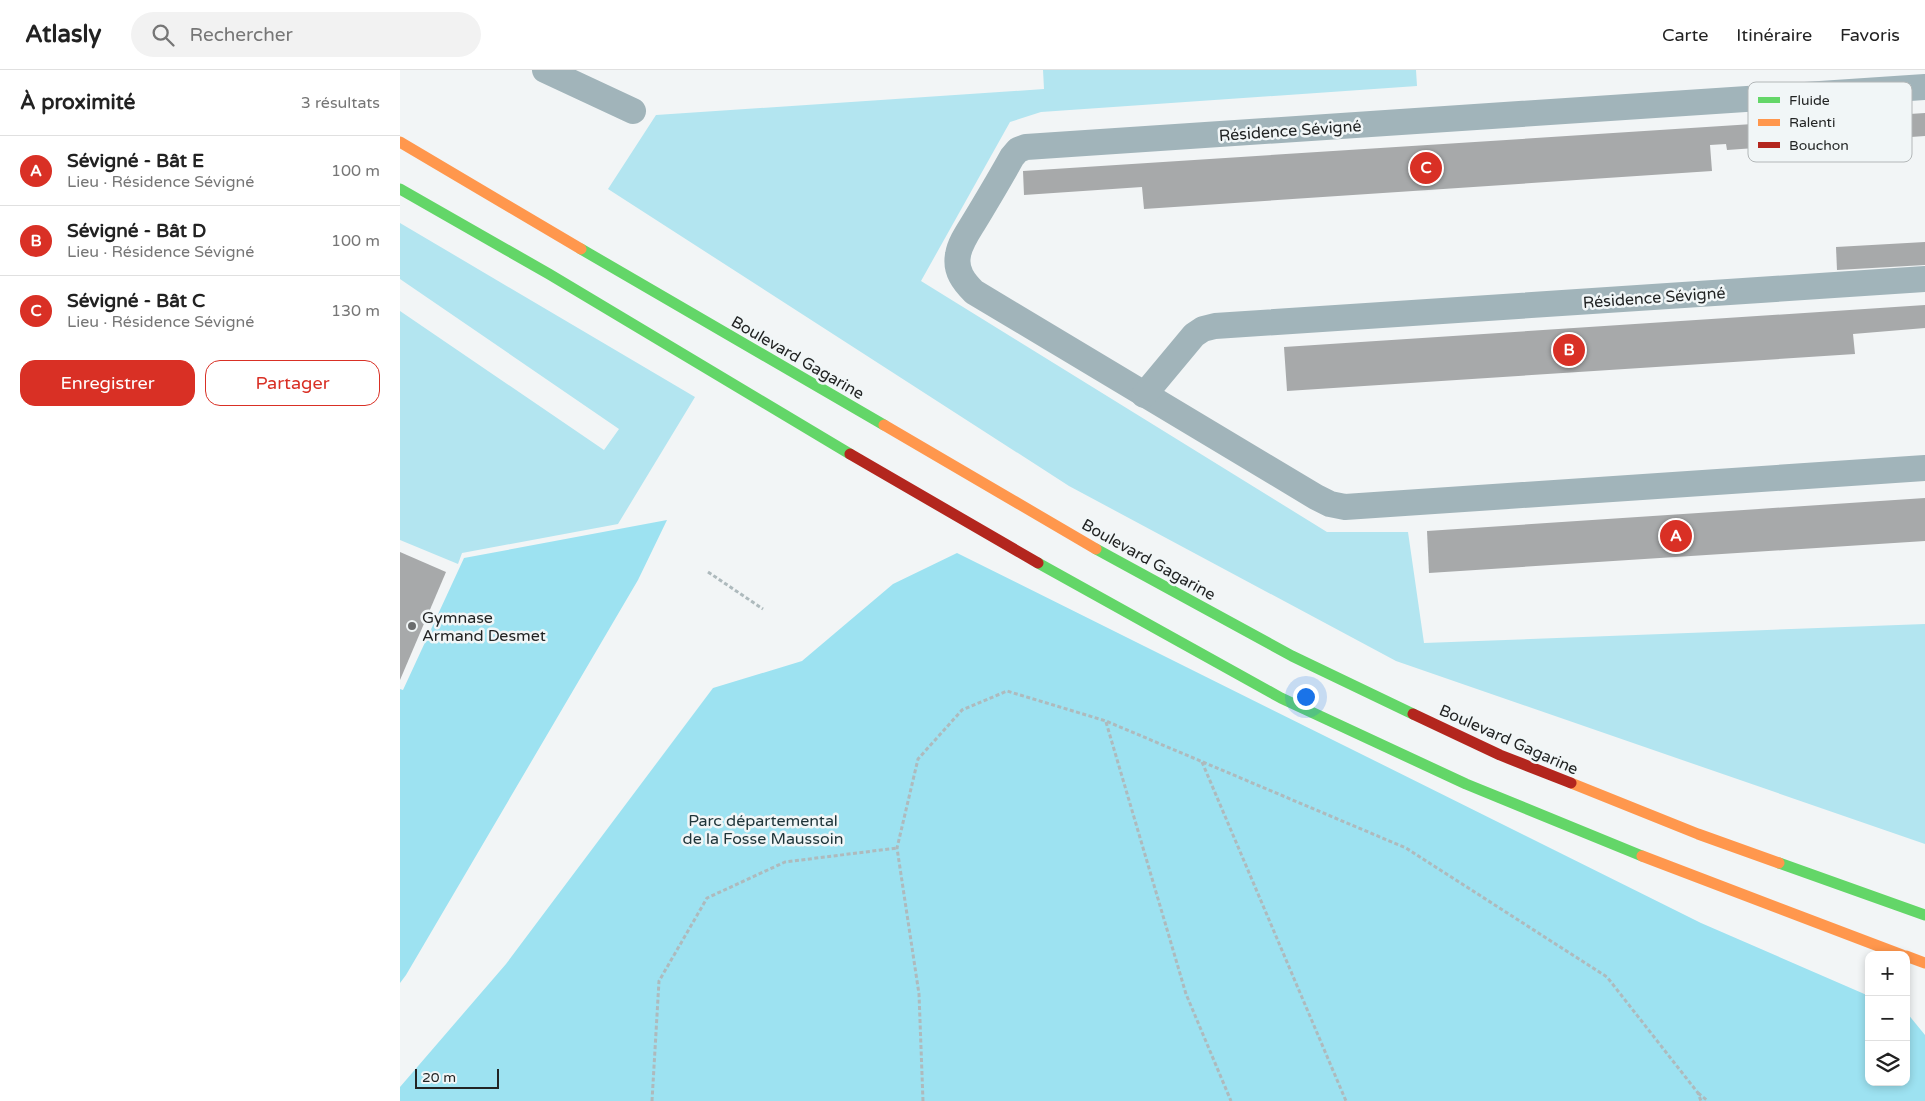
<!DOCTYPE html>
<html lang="fr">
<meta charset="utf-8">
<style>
body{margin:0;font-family:"Varela Round",sans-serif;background:#f2f2f2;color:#222}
.controls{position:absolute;right:15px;bottom:15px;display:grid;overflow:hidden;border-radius:10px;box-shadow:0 2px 8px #0003}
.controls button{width:45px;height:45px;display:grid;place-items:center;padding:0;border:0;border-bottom:1px solid #e0e0e0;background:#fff;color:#222;font:25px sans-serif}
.scale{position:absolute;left:15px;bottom:12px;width:84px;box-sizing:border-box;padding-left:5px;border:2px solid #222424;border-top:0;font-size:14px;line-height:18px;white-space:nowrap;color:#222424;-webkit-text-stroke:4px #f1f6f7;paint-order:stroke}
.you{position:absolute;left:905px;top:626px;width:18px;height:18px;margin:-12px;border:4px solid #fff;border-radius:50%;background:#1a73e8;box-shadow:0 0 0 8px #1a73e833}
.badge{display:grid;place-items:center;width:32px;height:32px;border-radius:50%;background:#d93025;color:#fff;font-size:16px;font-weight:700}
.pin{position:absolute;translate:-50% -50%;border:2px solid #fff;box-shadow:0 1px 5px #0006}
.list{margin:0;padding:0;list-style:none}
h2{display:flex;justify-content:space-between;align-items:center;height:65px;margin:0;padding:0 20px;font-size:21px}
h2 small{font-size:16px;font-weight:400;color:#767676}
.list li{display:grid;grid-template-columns:32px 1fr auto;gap:15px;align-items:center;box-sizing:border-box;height:70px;padding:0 20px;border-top:1px solid #e0e0e0}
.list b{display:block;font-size:19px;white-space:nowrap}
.list p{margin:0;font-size:16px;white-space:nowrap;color:#767676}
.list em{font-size:16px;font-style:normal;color:#767676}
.actions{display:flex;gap:10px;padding:15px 20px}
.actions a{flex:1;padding:11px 0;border:1px solid #d93025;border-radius:15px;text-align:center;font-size:18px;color:#d93025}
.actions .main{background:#d93025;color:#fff}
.icon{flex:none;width:28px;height:28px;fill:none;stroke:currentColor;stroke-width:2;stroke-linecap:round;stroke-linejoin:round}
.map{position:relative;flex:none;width:1525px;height:1031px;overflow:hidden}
header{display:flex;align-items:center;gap:30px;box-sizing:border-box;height:70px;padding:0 25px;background:#fff;border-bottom:1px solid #e0e0e0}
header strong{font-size:24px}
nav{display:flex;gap:28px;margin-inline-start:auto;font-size:18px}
.search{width:350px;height:45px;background:#f2f2f2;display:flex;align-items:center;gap:12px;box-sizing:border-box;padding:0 18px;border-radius:28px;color:#767676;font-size:19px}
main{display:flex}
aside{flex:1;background:#fff}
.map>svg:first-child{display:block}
.green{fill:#b3e5f0}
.forest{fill:#9de2f1}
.building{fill:#a7a9aa}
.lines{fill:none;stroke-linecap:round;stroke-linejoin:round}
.path{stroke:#aebabd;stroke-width:3;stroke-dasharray:4 2.5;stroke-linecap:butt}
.street{stroke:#a1b4ba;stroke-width:26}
.fast{stroke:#63d668;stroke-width:11}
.slow{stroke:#ff974d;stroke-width:11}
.jam{stroke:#b3261e;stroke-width:11}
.poi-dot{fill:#6b6d6e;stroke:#f1f6f7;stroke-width:2}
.labels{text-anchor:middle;stroke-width:5;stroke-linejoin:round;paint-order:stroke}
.street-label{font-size:16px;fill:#222424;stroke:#f1f6f7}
.poi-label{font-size:16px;fill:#222424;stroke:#f1f6f7;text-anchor:start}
.park-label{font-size:16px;fill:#1e3439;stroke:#f1f6f7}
.key{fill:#f1f6f7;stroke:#b3b7b8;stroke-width:1}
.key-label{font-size:14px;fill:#222424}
</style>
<header>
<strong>Atlasly</strong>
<div class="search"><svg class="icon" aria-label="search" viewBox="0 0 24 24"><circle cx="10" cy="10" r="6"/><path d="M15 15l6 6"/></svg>Rechercher</div>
<nav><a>Carte</a><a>Itinéraire</a><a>Favoris</a></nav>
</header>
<main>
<aside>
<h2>À proximité<small>3 résultats</small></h2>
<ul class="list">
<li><span class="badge">A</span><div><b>Sévigné - Bât E</b><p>Lieu · Résidence Sévigné</p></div><em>100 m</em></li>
<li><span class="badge">B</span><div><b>Sévigné - Bât D</b><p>Lieu · Résidence Sévigné</p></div><em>100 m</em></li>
<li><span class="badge">C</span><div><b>Sévigné - Bât C</b><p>Lieu · Résidence Sévigné</p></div><em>130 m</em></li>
</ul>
<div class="actions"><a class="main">Enregistrer</a><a>Partager</a></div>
</aside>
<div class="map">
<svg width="1525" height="1031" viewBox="0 0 1525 1031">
<rect width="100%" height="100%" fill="#f2f5f6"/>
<g class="green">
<polygon points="643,0 1016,0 1017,16 641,42 610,52 521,211 927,462 1008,462 1024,573 1525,554 1525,774 996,591 669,416 208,119 256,45 644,19"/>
<polygon points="0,153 295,327 218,454 62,483 58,494 0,470 0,241 204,380 219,359 0,209"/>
</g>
<g class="forest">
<polygon points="267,450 238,510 6,905 0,913 0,619 3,620 64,488"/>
<polygon points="557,483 1301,853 1469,926 1469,1012 1506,1012 1507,943 1525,965 1525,1031 0,1031 0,1017 106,894 313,618 402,591 493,514"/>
</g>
<g class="building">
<polygon points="1525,43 1525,66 1327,80 1326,74 1310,75 1312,101 744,139 742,117 624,125 623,101"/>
<polygon points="1525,172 1525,195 1437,200 1436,177"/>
<polygon points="1525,235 1525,258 1453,264 1455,284 887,321 884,277"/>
<polygon points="1525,428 1525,471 1029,503 1027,461"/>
<polygon points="0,482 46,502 0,610"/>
</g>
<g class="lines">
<g class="path">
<polyline points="308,502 363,539"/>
<polyline points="706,652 786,924 831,1031"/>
<polyline points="802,692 946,1031"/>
<polyline points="1298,1023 1308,1031"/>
<polyline points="252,1031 259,911 307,828 385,792 497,778"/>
<polyline points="523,1031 519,924 497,778 518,689 562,640 607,621 706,651 1006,778 1207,907 1298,1023 1301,1031"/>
</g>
<g class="street">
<polyline points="145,0 233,41"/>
<path d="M 1525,17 L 626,77 L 618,80 L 612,87 C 601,107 589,127 577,147 C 570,159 560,172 558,185 C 555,201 564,212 574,222 L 916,427 L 930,434 L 945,437 L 1525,398"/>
<polyline points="744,325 794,265 803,259 815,256 1525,209"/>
</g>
<g class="fast">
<polyline points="0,119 149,204 450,384"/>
<polyline points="181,179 484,355"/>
<polyline points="696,479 892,586 1013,644"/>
<polyline points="638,493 881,628 1066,714 1242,786"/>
<polyline points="1379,793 1525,845"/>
</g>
<g class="slow">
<polyline points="0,72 181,179"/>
<polyline points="484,355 696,479"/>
<polyline points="1171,713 1298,764 1379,793"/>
<polyline points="1242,786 1502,885"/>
<polyline points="1506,886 1525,893"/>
</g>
<g class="jam">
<polyline points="450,384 638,493"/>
<polyline points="1013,644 1100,685 1171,713"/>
</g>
</g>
<circle class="poi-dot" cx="12" cy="556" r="5"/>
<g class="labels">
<g class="street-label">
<text transform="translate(890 60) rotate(-4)" y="6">Résidence Sévigné</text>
<text transform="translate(1254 227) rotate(-4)" y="6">Résidence Sévigné</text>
<text transform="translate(398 287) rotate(30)" y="6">Boulevard Gagarine</text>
<text transform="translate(749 489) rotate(29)" y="6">Boulevard Gagarine</text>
<text transform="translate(1109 669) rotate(24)" y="6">Boulevard Gagarine</text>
</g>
<g class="poi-label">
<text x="22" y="553">Gymnase<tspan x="22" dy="18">Armand Desmet</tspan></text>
</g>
<g class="park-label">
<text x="363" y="756">Parc départemental<tspan x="363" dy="18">de la Fosse Maussoin</tspan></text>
</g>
</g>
<rect x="1348" y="12" width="164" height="80" rx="8" class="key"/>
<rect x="1358" y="27" width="22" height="6" fill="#63d668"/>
<rect x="1358" y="49" width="22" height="7" fill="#ff974d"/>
<rect x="1358" y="72" width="22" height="6" fill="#b3261e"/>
<g class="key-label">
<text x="1389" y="35">Fluide</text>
<text x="1389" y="57">Ralenti</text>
<text x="1389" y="80">Bouchon</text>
</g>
</svg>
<div class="controls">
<button>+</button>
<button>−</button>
<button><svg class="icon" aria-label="layers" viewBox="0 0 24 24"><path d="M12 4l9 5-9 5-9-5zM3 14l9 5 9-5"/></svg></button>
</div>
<div class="scale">20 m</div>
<div class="you"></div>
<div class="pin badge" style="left:1276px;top:466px">A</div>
<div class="pin badge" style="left:1169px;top:280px">B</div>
<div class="pin badge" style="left:1026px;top:98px">C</div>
</div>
</main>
